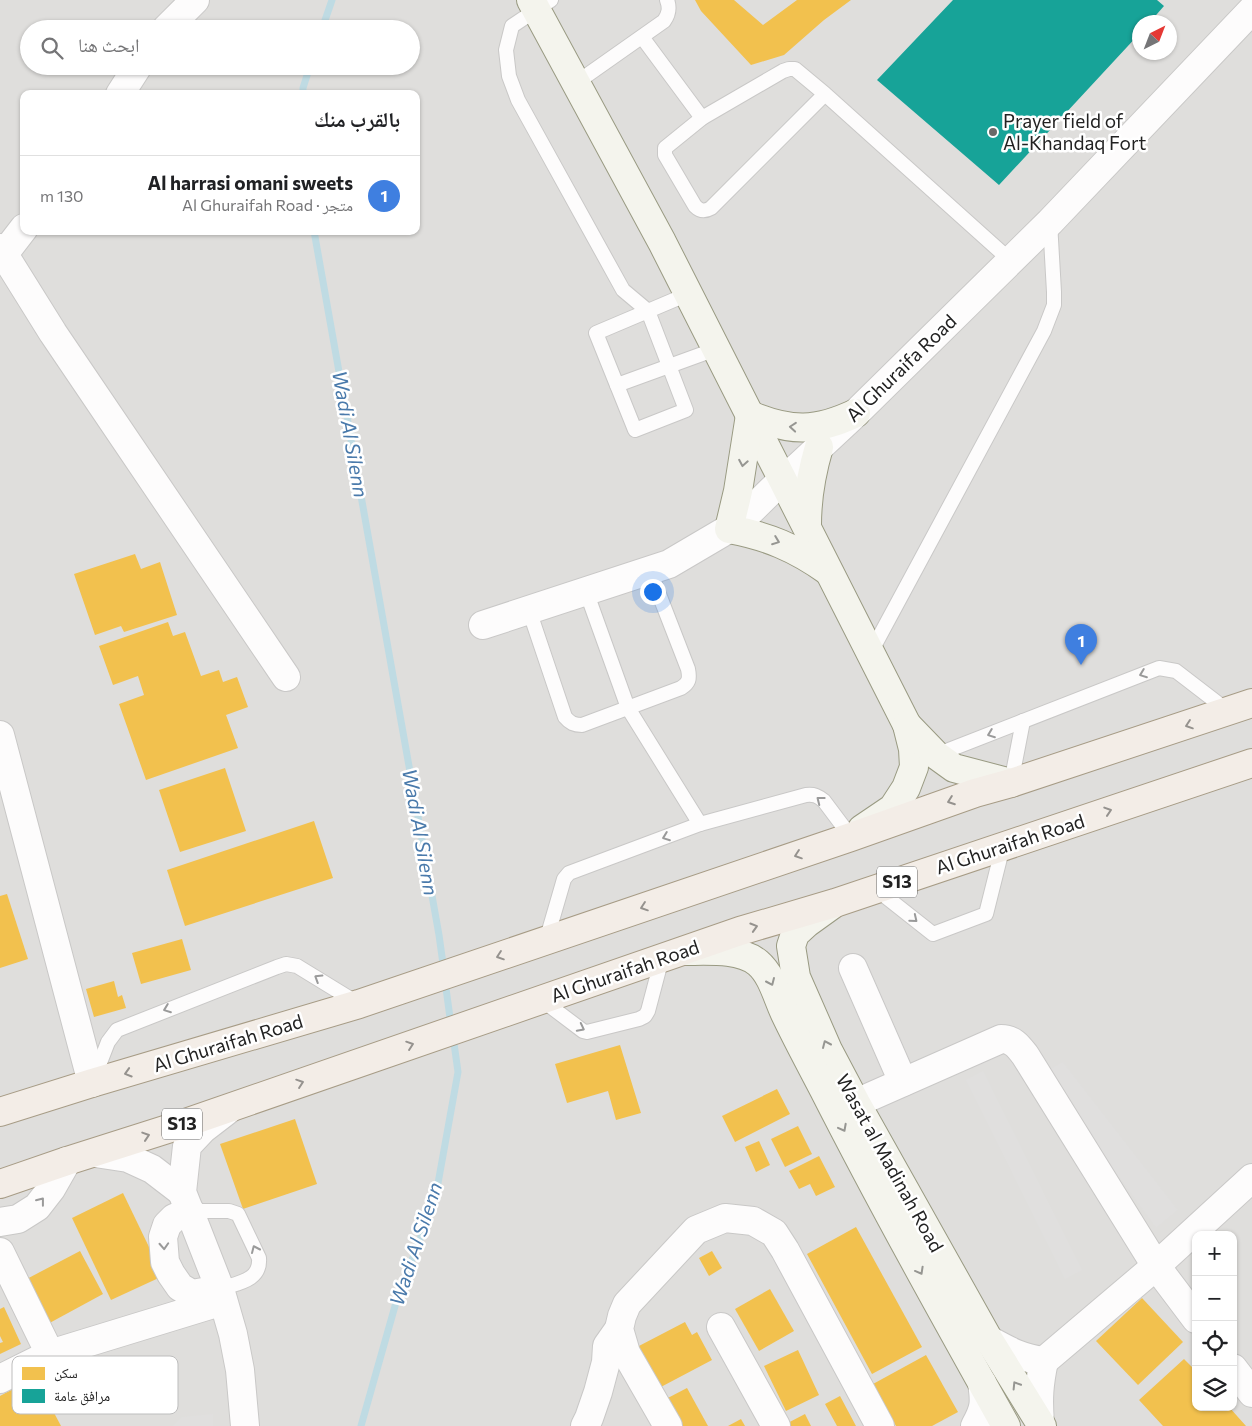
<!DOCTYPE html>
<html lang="ar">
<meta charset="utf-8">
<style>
body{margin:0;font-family:Commissioner,"Noto Naskh Arabic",sans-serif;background:#f2f2f2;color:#202124;direction:rtl}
.controls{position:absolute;right:15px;bottom:15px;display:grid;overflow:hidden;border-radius:10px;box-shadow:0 1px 4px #0004}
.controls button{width:45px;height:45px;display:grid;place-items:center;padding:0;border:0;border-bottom:1px solid #e0e0e0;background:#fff;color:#202124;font:25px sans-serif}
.compass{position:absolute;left:1132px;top:15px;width:45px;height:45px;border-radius:50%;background:#fff;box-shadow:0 1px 4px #0004;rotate:42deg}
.you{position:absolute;left:652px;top:591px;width:18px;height:18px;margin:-12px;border:4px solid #fff;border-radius:50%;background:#1a73e8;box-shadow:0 0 0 8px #1a73e833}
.badge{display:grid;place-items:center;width:32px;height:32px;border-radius:50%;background:#6a6968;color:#fff;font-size:16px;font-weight:700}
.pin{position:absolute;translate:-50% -41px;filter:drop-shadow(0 1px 2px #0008)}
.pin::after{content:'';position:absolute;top:26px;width:18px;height:15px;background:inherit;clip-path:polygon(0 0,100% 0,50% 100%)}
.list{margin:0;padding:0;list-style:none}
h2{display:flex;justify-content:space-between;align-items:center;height:65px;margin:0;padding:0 20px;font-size:21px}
h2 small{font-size:16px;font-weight:400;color:#757577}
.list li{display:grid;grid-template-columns:32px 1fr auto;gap:15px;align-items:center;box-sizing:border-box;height:80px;padding:0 20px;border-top:1px solid #e0e0e0}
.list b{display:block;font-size:19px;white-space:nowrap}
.list p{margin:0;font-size:16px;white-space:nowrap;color:#757577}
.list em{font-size:16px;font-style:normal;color:#757577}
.icon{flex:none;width:28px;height:28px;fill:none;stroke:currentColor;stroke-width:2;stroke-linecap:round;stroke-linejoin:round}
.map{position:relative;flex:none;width:1252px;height:1426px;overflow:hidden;direction:ltr}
.search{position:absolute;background:#fff;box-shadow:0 1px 4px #0004;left:20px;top:20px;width:400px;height:55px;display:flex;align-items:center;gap:12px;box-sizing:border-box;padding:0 18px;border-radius:28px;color:#757577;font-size:19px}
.panel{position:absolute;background:#fff;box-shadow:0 1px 4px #0004;left:20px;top:90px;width:400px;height:145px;border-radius:10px;direction:rtl}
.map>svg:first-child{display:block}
.residential{fill:#dfdedc;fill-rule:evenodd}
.parking{fill:#e0dfde}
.homes{fill:#f2c14e}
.public{fill:#17a398}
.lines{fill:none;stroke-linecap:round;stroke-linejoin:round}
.stream{stroke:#bfdbe3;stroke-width:7}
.lane-casing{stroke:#c9c8c7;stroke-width:16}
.street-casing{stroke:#c9c8c7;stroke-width:30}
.secondary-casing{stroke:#999a82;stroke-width:30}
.primary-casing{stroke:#a79c86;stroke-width:30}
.lane{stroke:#fdfcfc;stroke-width:14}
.street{stroke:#fdfcfc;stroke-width:28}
.secondary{stroke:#f4f4ed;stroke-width:28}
.primary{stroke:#f3ede7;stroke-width:28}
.oneway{stroke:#969692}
.oneway2{stroke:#9a9a9a}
.oneway3{stroke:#95928e}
.poi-dot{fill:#6a6968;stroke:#fff;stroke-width:2}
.labels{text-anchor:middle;stroke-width:5;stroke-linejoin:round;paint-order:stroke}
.shield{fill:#fff;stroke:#646464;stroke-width:1}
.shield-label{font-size:18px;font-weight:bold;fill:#222}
.poi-label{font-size:19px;fill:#222;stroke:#fff;text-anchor:start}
.street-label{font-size:19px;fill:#222;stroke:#fff}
.water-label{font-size:20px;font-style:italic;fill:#4a7aab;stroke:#fff}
.key{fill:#fff;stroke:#bdbdbd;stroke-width:1}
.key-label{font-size:14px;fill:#222}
</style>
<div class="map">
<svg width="1252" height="1426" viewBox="0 0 1252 1426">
<rect width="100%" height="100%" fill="#f0eeeb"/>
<path class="residential" d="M 0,0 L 1252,0 L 1252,1426 L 0,1426 ZM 1140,22 L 1170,22 L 1170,52 L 1140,52 ZM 29,29 L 411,29 L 411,66 L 29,66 ZM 24,94 L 416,94 L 416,231 L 24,231 ZM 1196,1235 L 1233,1235 L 1233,1407 L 1196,1407 Z"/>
<g class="parking">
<polygon points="1063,1062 1178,1210 1156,1228 1043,1073"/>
<polygon points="983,1071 1082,1270 1065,1279 966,1080"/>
<polygon points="213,1414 213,1426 173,1426 182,1417"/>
</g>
<g class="homes">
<polygon points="695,0 734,0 763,25 797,0 851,0 824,20 784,55 751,65 701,11"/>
<polygon points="135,554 141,569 160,562 177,615 124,632 121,626 95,635 74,574"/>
<polygon points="168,622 173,636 185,632 201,676 219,670 223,682 237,677 248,707 226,715 238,748 146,780 119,704 144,695 138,676 113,685 99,646"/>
<polygon points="225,768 246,831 180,852 159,790"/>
<polygon points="314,821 333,878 185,926 167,870"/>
<polygon points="7,894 28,959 0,968 0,896"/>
<polygon points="182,939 191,970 141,984 132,953"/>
<polygon points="114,981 118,997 122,995 126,1008 94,1017 86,989"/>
<polygon points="620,1045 641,1113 616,1120 608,1091 567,1103 555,1064"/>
<polygon points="777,1089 790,1114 735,1142 722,1116"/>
<polygon points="295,1119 317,1184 243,1209 220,1144"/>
<polygon points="798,1126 812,1154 785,1167 771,1139"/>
<polygon points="759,1141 770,1165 756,1172 745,1147"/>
<polygon points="819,1156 835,1187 816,1196 810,1184 799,1189 789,1171"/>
<polygon points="123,1193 163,1276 111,1300 72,1218"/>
<polygon points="856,1227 922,1347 872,1374 807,1254"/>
<polygon points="80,1251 103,1294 44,1326 21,1282"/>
<polygon points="712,1251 722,1268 709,1276 699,1258"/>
<polygon points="770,1289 794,1331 759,1351 735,1309"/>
<polygon points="1142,1298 1183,1342 1138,1385 1096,1341"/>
<polygon points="4,1307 21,1344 0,1354 0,1343 3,1342 0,1336 0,1309"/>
<polygon points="685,1322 692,1335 697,1332 712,1360 659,1388 637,1347"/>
<polygon points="798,1350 819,1395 786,1411 764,1366"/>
<polygon points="926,1355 958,1412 932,1426 896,1426 873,1384"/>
<polygon points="1184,1359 1196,1371 1196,1407 1229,1407 1246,1426 1163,1426 1139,1400"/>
<polygon points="35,1377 61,1426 0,1426 0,1396"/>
<polygon points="687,1388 708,1426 675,1426 662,1401"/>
<polygon points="840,1396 856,1426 837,1426 825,1404"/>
<polygon points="805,1414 811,1426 782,1426"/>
<polygon points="741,1419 745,1426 728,1426"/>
</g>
<polygon class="public" points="953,0 1157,0 1164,6 1150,22 1140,22 1140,33 999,185 877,80"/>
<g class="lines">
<g class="stream">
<polyline points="322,29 332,0"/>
<polyline points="303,94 303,88 310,66"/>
<polyline points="314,231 439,935 444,971"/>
<polyline points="445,981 451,1025"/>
<polyline points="361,1426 397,1299 435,1200 458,1072 453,1036"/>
</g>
<g class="lane-casing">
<g id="lane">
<polyline points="551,0 512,26 506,50 509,76 518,100 623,290 648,311 686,410 635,430 596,333 688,294"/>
<polyline points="642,37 702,118"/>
<path d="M 576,83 L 664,21 C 669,14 670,8 667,0"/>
<path d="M 825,94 L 711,208 C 704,212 700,211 695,206 L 665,155 L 665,148 L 702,118 L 783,71 L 789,69 L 795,69 L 825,94 L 1011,261"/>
<polyline points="617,385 716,349"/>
<polyline points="586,591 628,708 700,824"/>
<path d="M 529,610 L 565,717 C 570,723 574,725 582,725 L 681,688 C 689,683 690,679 688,669 L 650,571"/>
<polyline points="871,652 1044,331 1054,305 1054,292 1050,222"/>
<polyline points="936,755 1159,668 1176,671 1228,711"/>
<polyline points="1011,783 1023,721"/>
<polyline points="876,889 933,934 986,914 1003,846"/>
<path d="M 546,941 L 562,886 L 564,879 L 569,873 L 700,824 L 806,795 C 814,794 818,796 824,801 L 851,837"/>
<polyline points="542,1000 583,1031 587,1032 639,1019 645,1016 648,1011 662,958"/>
<polyline points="94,1078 108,1042 117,1030 277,967 286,964 297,966 359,1004"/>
<path d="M 190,1211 L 229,1211 L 238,1214 L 259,1258 C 261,1281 237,1283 220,1289"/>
</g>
</g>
<g class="street-casing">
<g id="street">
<polyline points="166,29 195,0"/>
<polyline points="120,94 138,66"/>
<polyline points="0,248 53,333 286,677"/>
<polyline points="4,254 24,228"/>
<polyline points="483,625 669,564 737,524 783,479 798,467 856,413 1050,222 1252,10"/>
<polyline points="0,735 92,1083"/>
<polyline points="853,968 903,1082"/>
<path d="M 856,1103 L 1001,1039 C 1013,1039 1018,1046 1025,1055 L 1156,1266 L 1196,1319"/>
<polyline points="229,1109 203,1129 187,1146 182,1192 220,1289 233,1334 240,1370 245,1426"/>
<polyline points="95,1153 128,1158 152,1169 182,1192"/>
<polyline points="190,1211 174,1218 167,1225 163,1237 165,1262 171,1274 180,1287 192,1294 220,1289"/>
<polyline points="0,1222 18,1219 37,1207 51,1189 67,1161"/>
<polyline points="0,1252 50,1354"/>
<polyline points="721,1327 776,1426"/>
<path d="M 989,1340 C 1009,1351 1021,1358 1044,1361 C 1039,1384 1038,1399 1040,1423"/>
<polyline points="1044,1361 1156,1266 1252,1178"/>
<polyline points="1233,1368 1252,1393"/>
<polyline points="0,1379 50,1354 223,1301"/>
<polyline points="585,1426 589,1418 598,1392 606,1362 607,1346 619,1329"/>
<polyline points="668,1426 626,1353 619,1329 622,1316 627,1304 696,1230 725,1218 753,1221 774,1233 785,1250 880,1426"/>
<path d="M 975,1426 C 985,1408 985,1402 982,1383"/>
</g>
</g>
<g class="secondary-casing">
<g id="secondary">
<polyline points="531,0 662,242 907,725 913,749 914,767 906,788 893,808 862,829"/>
<path d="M 807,525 C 807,497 811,474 819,447"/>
<path d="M 828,571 C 796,548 767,536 729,529 L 738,491 L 750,415 C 791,432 816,432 856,413"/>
<polyline points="907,725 936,755 954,768 1011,783"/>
<polyline points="832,905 807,923 795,934 791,946 796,977 828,1050 856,1103 989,1340 1042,1426"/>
<path d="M 684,951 C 707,951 740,948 758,963 C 773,976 777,998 786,1016 C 798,1041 811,1065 824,1090 C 882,1204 944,1315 1006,1426"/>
</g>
</g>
<g class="primary-casing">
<g id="primary">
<polyline points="0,1112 92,1083 359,1004 851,837 975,793 1011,783 1252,703"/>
<polyline points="0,1184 67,1161 174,1127 740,931 835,903 1252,763"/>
</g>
</g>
<use href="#lane" class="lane"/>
<use href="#street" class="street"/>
<use href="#secondary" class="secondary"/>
<use href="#primary" class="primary"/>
</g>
<defs><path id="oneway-chevron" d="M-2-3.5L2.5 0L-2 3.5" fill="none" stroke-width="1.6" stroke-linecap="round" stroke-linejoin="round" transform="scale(1.25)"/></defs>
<g class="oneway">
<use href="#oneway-chevron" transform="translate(793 427) rotate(-175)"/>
<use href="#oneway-chevron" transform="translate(743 463) rotate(100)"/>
<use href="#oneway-chevron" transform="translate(776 541) rotate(21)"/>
<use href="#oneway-chevron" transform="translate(771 982) rotate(66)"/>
<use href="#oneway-chevron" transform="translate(826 1044) rotate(-114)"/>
<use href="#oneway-chevron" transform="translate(843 1128) rotate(62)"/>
<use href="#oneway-chevron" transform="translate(920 1271) rotate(61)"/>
<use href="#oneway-chevron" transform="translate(1016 1385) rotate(-122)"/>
</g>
<g class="oneway2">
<use href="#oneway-chevron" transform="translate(1143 674) rotate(159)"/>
<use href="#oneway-chevron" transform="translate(991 734) rotate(159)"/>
<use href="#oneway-chevron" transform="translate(820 800) rotate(-142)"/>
<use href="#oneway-chevron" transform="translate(666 837) rotate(159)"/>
<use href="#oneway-chevron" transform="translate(914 919) rotate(39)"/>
<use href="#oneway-chevron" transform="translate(318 978) rotate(-148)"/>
<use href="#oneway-chevron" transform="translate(167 1009) rotate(159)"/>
<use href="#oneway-chevron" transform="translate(581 1028) rotate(27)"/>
<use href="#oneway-chevron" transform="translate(41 1201) rotate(-52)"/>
<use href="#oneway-chevron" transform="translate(164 1246) rotate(87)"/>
<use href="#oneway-chevron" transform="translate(255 1249) rotate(-114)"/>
</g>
<g class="oneway3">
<use href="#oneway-chevron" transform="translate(1189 725) rotate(161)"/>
<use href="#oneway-chevron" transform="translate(951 801) rotate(160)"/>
<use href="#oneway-chevron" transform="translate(1108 811) rotate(-18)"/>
<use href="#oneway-chevron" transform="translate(798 855) rotate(161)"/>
<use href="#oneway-chevron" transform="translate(644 907) rotate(161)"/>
<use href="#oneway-chevron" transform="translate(754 927) rotate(-17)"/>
<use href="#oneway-chevron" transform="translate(500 956) rotate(161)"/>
<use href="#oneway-chevron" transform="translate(410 1045) rotate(-19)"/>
<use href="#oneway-chevron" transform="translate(128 1073) rotate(163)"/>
<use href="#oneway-chevron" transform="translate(300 1083) rotate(-19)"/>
<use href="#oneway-chevron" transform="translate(146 1136) rotate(-18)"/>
</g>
<circle class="poi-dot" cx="993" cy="132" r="5"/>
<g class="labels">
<g class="shield">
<rect x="877" y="866.5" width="40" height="31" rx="4"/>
<rect x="162" y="1108.5" width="40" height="31" rx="4"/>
</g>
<g class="shield-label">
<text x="897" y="888">S13</text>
<text x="182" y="1130">S13</text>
</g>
<g class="poi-label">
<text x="1003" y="128">Prayer field of<tspan x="1003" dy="22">Al-Khandaq Fort</tspan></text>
</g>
<g class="street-label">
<text transform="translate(901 368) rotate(-44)" y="7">Al Ghuraifa Road</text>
<text transform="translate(1010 844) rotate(-18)" y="7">Al Ghuraifah Road</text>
<text transform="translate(625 971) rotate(-19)" y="7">Al Ghuraifah Road</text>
<text transform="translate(228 1043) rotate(-17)" y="7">Al Ghuraifah Road</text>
<text transform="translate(890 1163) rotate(61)" y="7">Wasat al Madinah Road</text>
</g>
<g class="water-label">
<text transform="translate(350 434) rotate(80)" y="7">Wadi Al Silenn</text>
<text transform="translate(420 832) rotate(80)" y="7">Wadi Al Silenn</text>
<text transform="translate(416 1244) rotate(-72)" y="7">Wadi Al Silenn</text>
</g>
</g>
<rect x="12" y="1356" width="166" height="58" rx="8" class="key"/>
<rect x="22" y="1367" width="23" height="13" fill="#f2c14e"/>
<rect x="22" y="1389" width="23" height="14" fill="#17a398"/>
<g class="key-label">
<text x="54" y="1378">سكن</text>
<text x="54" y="1401">مرافق عامة</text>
</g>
</svg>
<div class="controls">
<button>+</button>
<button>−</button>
<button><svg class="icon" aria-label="locate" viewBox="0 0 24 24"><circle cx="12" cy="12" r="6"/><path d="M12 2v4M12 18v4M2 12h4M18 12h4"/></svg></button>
<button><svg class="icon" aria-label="layers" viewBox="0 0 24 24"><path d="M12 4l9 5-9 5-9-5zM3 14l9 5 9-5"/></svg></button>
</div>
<svg class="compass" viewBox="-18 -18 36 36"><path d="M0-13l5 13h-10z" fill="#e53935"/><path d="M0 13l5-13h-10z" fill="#757577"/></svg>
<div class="you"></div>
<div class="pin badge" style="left:1081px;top:665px;background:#3f7fe0">1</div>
<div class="search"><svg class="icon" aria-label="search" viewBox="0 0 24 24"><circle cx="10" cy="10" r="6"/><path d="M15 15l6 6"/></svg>ابحث هنا</div>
<section class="panel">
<h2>بالقرب منك<small></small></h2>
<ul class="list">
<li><span class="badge" style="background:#3f7fe0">1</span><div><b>Al harrasi omani sweets</b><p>متجر · Al Ghuraifah Road</p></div><em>130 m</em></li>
</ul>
</section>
</div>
